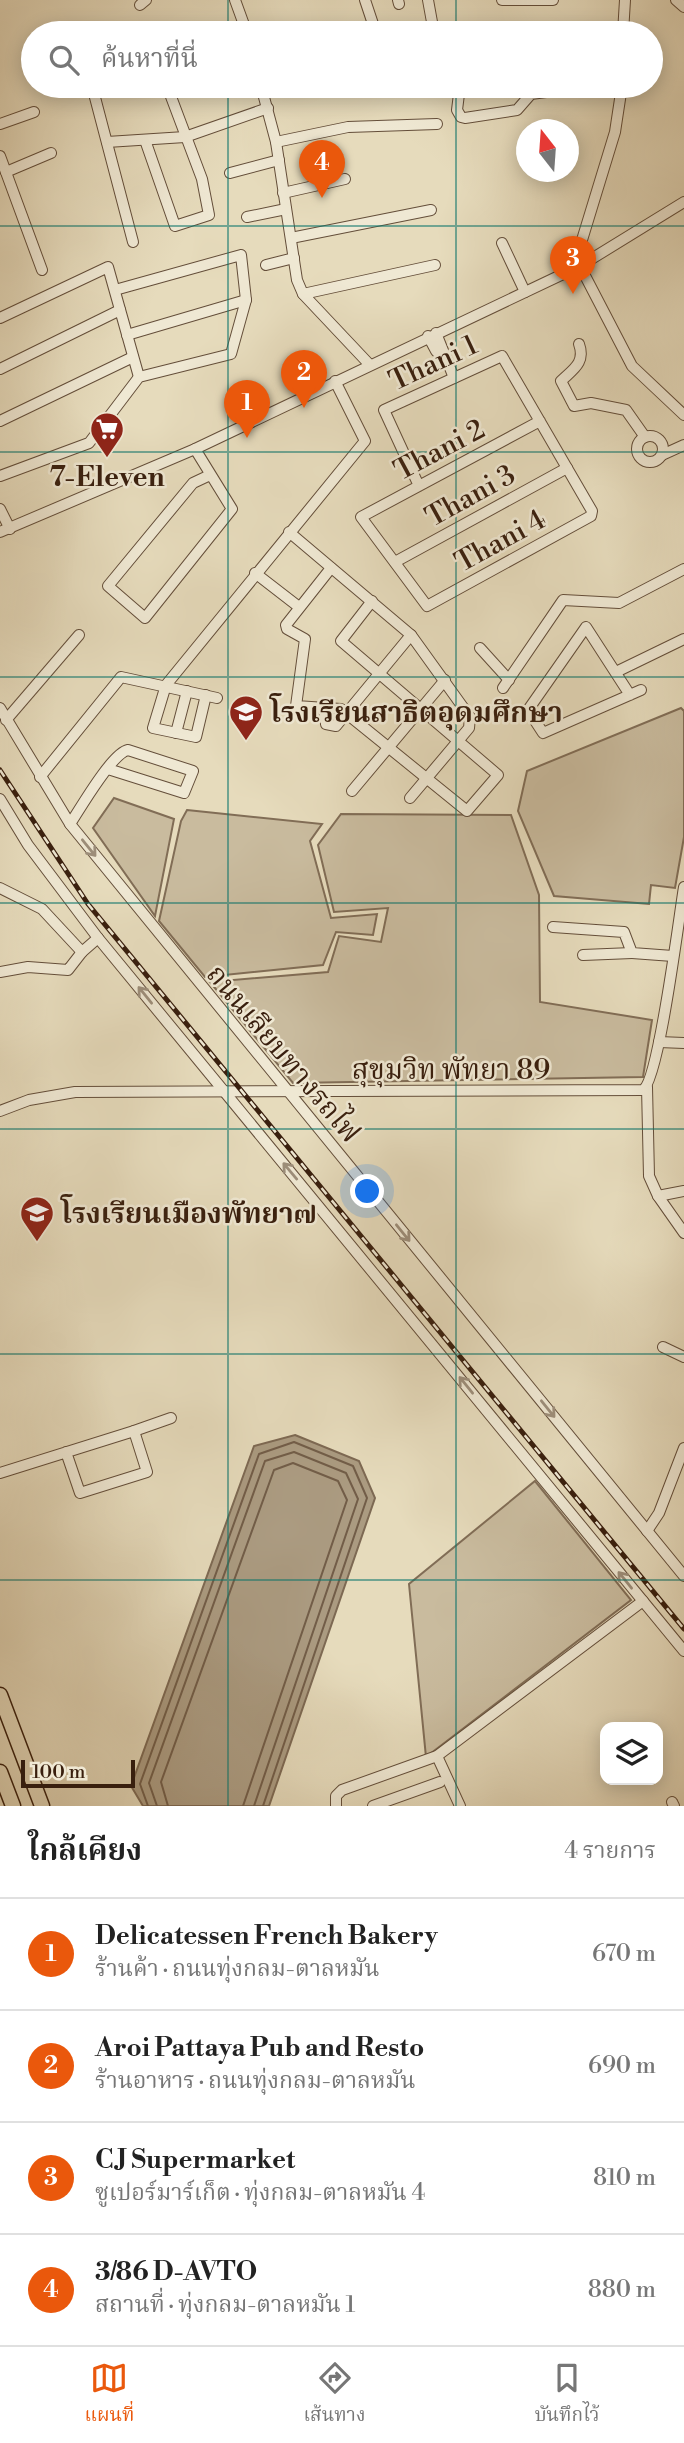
<!DOCTYPE html>
<html lang="th">
<meta charset="utf-8">
<style>
body{margin:0;font-family:"Libre Bodoni","Noto Serif Thai",serif;background:#f6f6f6;color:#222}
.controls{position:absolute;right:21px;bottom:21px;display:grid;overflow:hidden;border-radius:14px;box-shadow:0 4px 18px #0003}
.controls button{width:63px;height:63px;display:grid;place-items:center;padding:0;border:0;border-bottom:2px solid #e0e0e0;background:#fff;color:#222;font:35px sans-serif}
.compass{position:absolute;left:516px;top:119px;width:63px;height:63px;border-radius:50%;background:#fff;box-shadow:0 4px 18px #0003;rotate:343deg}
.scale{position:absolute;left:21px;bottom:18px;width:114px;box-sizing:border-box;padding-left:7px;border:4px solid #391f0e;border-top:0;font-size:19px;line-height:24px;white-space:nowrap;color:#391f0e;-webkit-text-stroke:5px #efe8d3;paint-order:stroke}
.you{position:absolute;left:368px;top:1192px;width:24px;height:24px;margin:-18px;border:5px solid #fff;border-radius:50%;background:#1a73e8;box-shadow:0 0 0 10px #1a73e833}
.badge{display:grid;place-items:center;width:46px;height:46px;border-radius:50%;background:#ea580c;color:#fff;font-size:23px;font-weight:700}
.pin{position:absolute;translate:-50% -58px;filter:drop-shadow(0 2px 4px #0008)}
.pin::after{content:'';position:absolute;top:37px;width:24px;height:21px;background:inherit;clip-path:polygon(0 0,100% 0,50% 100%)}
.list{margin:0;padding:0;list-style:none}
h2{display:flex;justify-content:space-between;align-items:center;height:91px;margin:0;padding:0 28px;font-size:30px}
h2 small{font-size:23px;font-weight:400;color:#767676}
.list li{display:grid;grid-template-columns:46px 1fr auto;gap:21px;align-items:center;box-sizing:border-box;height:112px;padding:0 28px;border-top:2px solid #e0e0e0}
.list b{display:block;font-size:26px;white-space:nowrap}
.list p{margin:0;font-size:23px;white-space:nowrap;color:#767676}
.list em{font-size:23px;font-style:normal;color:#767676}
.icon{flex:none;width:38px;height:38px;fill:none;stroke:currentColor;stroke-width:2;stroke-linecap:round;stroke-linejoin:round}
.map{position:relative;flex:none;width:684px;height:1806px;overflow:hidden}
.search{position:absolute;background:#fff;box-shadow:0 4px 18px #0003;left:21px;right:21px;top:21px;height:77px;display:flex;align-items:center;gap:18px;box-sizing:border-box;padding:0 24px;border-radius:38px;color:#767676;font-size:26px}
.sheet{height:539px;background:#fff}
nav{display:flex;justify-content:space-around;align-items:center;box-sizing:border-box;height:98px;border-top:2px solid #e0e0e0;background:#fff;font-size:19px;color:#767676}
nav a{display:grid;justify-items:center;gap:4px}
nav .on{color:#ea580c}
.map>svg:first-child{display:block}
.green{fill:#c9bb9e;stroke:#816d56;stroke-width:2}
.water{fill:#ab9b81;stroke:#7d6953;stroke-width:2}
.lines{fill:none;stroke-linecap:round;stroke-linejoin:round}
.shore{stroke:#725d48;stroke-width:2}
.minor-casing{stroke:#644e3a;stroke-width:12}
.highway-casing{stroke:#391f0e;stroke-width:17}
.minor{stroke:#efe8d3;stroke-width:10}
.highway{stroke:#e6dbbc;stroke-width:14}
.rail-casing{stroke:#391f0e;stroke-width:5}
.rail{stroke:#efe8d3;stroke-width:2.5;stroke-dasharray:8;stroke-linecap:butt}
.oneway{stroke:#9d8e7a}
.grid{fill:none;stroke:#0f766e;stroke-width:2;stroke-opacity:0.55}
.labels{text-anchor:middle;stroke-width:5;stroke-linejoin:round;paint-order:stroke}
.street-label{font-size:28px;fill:#391f0e;stroke:#efe8d3}
.poi-label{font-size:28px;font-weight:bold;fill:#391f0e;stroke:#efe8d3;text-anchor:start}
</style>
<div class="map">
<svg width="684" height="1806" viewBox="0 0 684 1806">
<rect width="100%" height="100%" fill="#e6dbbc"/>
<filter id="stains"><feTurbulence type="fractalNoise" baseFrequency=".00286" numOctaves="4"/><feColorMatrix values="0 0 0 0 .2 0 0 0 0 .09 0 0 0 0 .02 0 0 0 .5 -.17"/></filter>
<radialGradient id="worn" r=".72"><stop offset=".6" stop-color="#630" stop-opacity="0"/><stop offset="1" stop-color="#630" stop-opacity=".3"/></radialGradient>
<g class="green">
<polygon points="681,708 684,711 684,837 675,888 651,885 649,904 554,896 518,811 527,771"/>
<polygon points="114,798 174,819 155,916 93,828"/>
<polygon points="187,810 322,824 310,841 331,918 377,914 373,935 336,932 323,965 205,977 159,921 181,821"/>
<polygon points="341,814 511,815 539,895 540,1002 652,1020 643,1077 293,1083 210,982 328,972 339,936 381,942 388,908 334,912 318,845"/>
<polygon points="535,1481 631,1600 426,1757 409,1584"/>
</g>
<polygon class="water" points="295,1435 359,1461 375,1498 269,1806 143,1806 131,1786 254,1446"/>
<g class="lines">
<g class="shore">
<polyline points="148,1806 140,1784 259,1454 294,1442 353,1466 367,1498 263,1806"/>
<polyline points="157,1806 149,1783 265,1461 294,1452 346,1473 358,1499 254,1806"/>
<polyline points="168,1806 161,1782 274,1470 293,1463 338,1481 347,1500 243,1806"/>
</g>
<g class="minor-casing">
<g id="minor">
<polyline points="235,0 247,33"/>
<polyline points="365,0 376,33"/>
<polyline points="398,0 399,4"/>
<polyline points="428,0 434,33"/>
<polyline points="502,0 553,0"/>
<polyline points="676,0 684,7"/>
<polyline points="140,5 146,0"/>
<polyline points="146,28 148,33"/>
<polyline points="623,33 625,0"/>
<polyline points="92,86 133,242"/>
<polyline points="261,86 276,142 297,280 303,294 369,364"/>
<polyline points="393,86 394,89"/>
<polyline points="460,86 457,110 461,117 465,118 517,110 531,94 592,86"/>
<polyline points="622,86 615,132 582,240 580,266 632,366 684,415"/>
<polyline points="0,124 34,112"/>
<polyline points="145,140 175,226 209,215 202,179 167,86"/>
<polyline points="107,142 185,137 268,108"/>
<polyline points="276,142 348,127 437,124"/>
<polyline points="0,156 42,270"/>
<polyline points="6,172 51,153"/>
<polyline points="230,173 279,160"/>
<polyline points="283,193 345,179"/>
<polyline points="247,217 286,209"/>
<polyline points="291,238 431,210"/>
<polyline points="502,243 525,292"/>
<polyline points="266,265 294,258"/>
<polyline points="303,294 435,265"/>
<polyline points="0,318 108,267 139,377"/>
<polyline points="436,333 454,378"/>
<polyline points="127,335 246,300"/>
<polyline points="428,336 436,351 445,360"/>
<path d="M 579,344 C 586,363 572,370 561,381 L 574,406 L 591,403 L 626,410 L 645,437"/>
<polyline points="0,369 120,310"/>
<polyline points="0,421 133,357"/>
<circle cx="650" cy="449" r="13"/>
<polyline points="195,449 232,509 145,618 108,586 193,483 210,475"/>
<polyline points="662,455 684,445"/>
<polyline points="0,476 89,443 139,377 231,354 246,300 241,255 115,290"/>
<polyline points="419,486 384,410 502,356 592,511 591,516 427,606 361,517 540,421"/>
<polyline points="0,509 10,529"/>
<polyline points="0,532 195,449 580,266 684,202"/>
<polyline points="289,532 411,635 470,717 469,728 410,798"/>
<polyline points="395,562 567,468"/>
<polyline points="331,568 286,625 287,629 305,639 296,706 341,709 467,811 498,775 341,641 372,601"/>
<polyline points="255,573 299,607"/>
<polyline points="480,648 509,680"/>
<polyline points="616,672 684,639"/>
<polyline points="503,688 563,600 619,603 684,569"/>
<polyline points="206,695 196,737 153,728 166,685 365,441 335,381"/>
<polyline points="630,695 586,627 528,710 543,733 641,690"/>
<polyline points="0,708 70,824 684,1576"/>
<polyline points="324,709 326,724 336,726 411,635"/>
<polyline points="6,720 79,635"/>
<polyline points="176,733 187,691"/>
<polyline points="40,777 121,677 217,698"/>
<polyline points="352,791 445,680"/>
<polyline points="0,799 28,845 98,938 684,1651"/>
<path d="M 70,824 C 80,809 112,753 128,750 L 193,771 L 184,793 L 108,769"/>
<polyline points="0,888 42,909 82,952 98,938"/>
<polyline points="553,927 624,932 632,953 673,956"/>
<polyline points="583,955 632,953"/>
<polyline points="0,972 28,967 68,970 82,952"/>
<polyline points="659,1042 684,1043"/>
<polyline points="647,1087 649,1176 658,1196 684,1233"/>
<path d="M 0,1111 L 29,1100 L 75,1092 L 643,1090 C 659,1079 679,917 684,887"/>
<polyline points="658,1196 684,1191"/>
<polyline points="663,1347 684,1357"/>
<polyline points="134,1431 171,1418"/>
<polyline points="0,1473 134,1431 147,1472 80,1493 66,1452"/>
<polyline points="647,1531 659,1513 684,1448"/>
<polyline points="437,1756 460,1806"/>
<polyline points="672,1802 674,1806"/>
<polyline points="336,1806 336,1796 342,1790 437,1756 643,1601"/>
<polyline points="373,1806 440,1782"/>
</g>
</g>
<g class="highway-casing">
<g id="highway">
<polyline points="0,1695 42,1806"/>
<polyline points="0,1772 13,1806"/>
</g>
</g>
<use href="#minor" class="minor"/>
<use href="#highway" class="highway"/>
<g class="rail-casing">
<polyline id="rail" points="0,770 88,904 684,1629"/>
</g>
<use href="#rail" class="rail"/>
</g>
<defs><path id="oneway-shaft" d="M-6 0H5M1.5-3L5.5 0L1.5 3" fill="none" stroke-width="1.6" stroke-linecap="round" stroke-linejoin="round" transform="scale(1.75)"/></defs>
<g class="oneway">
<use href="#oneway-shaft" transform="translate(89 848) rotate(51)"/>
<use href="#oneway-shaft" transform="translate(145 995) rotate(-129)"/>
<use href="#oneway-shaft" transform="translate(290 1171) rotate(-130)"/>
<use href="#oneway-shaft" transform="translate(403 1233) rotate(51)"/>
<use href="#oneway-shaft" transform="translate(466 1385) rotate(-129)"/>
<use href="#oneway-shaft" transform="translate(548 1409) rotate(51)"/>
<use href="#oneway-shaft" transform="translate(625 1580) rotate(-129)"/>
</g>
<path class="grid" d="M 228,0 L 228,33M 456,0 L 456,33M 228,86 L 228,1806M 456,86 L 456,1806M 0,226 L 684,226M 0,452 L 684,452M 0,677 L 684,677M 0,903 L 684,903M 0,1129 L 684,1129M 0,1354 L 684,1354M 0,1580 L 684,1580"/>
<defs>
<g id="supermarket-pin" transform="scale(1.75)"><path d="M0 17L-7.5 6A9.5 9.5 0 1 1 7.5 6Z" fill="#8f2418" stroke="#efe8d3"/><path d="M-6-5.5h2.5l.6 2H6L4.5 2H-2.5L-4.4-4H-6ZM-1.5 3.2a1.3 1.3 0 1 0 .1 0ZM3 3.2a1.3 1.3 0 1 0 .1 0Z" fill="#fff"/></g>
<g id="school-pin" transform="scale(1.75)"><path d="M0 17L-7.5 6A9.5 9.5 0 1 1 7.5 6Z" fill="#8f2418" stroke="#efe8d3"/><path d="M0-5L7-2L0 1L-7-2ZM-4 1L0 2.5L4 1V4Q0 6-4 4Z" fill="#fff"/></g>
</defs>
<g fill-rule="evenodd">
<use href="#supermarket-pin" x="107" y="429"/>
<use href="#school-pin" x="246" y="712"/>
<use href="#school-pin" x="37" y="1213"/>
</g>
<g class="labels">
<g class="street-label">
<text transform="translate(433 362) rotate(-25)" y="10">Thani 1</text>
<text transform="translate(439 449) rotate(-28)" y="10">Thani 2</text>
<text transform="translate(470 495) rotate(-29)" y="10">Thani 3</text>
<text transform="translate(500 540) rotate(-29)" y="10">Thani 4</text>
<text transform="translate(284 1053) rotate(50)" y="10">ถนนเลียบทางรถไฟ</text>
<text x="451" y="1079">สุขุมวิท พัทยา 89</text>
</g>
<g class="poi-label">
<text x="107" y="486" text-anchor="middle">7-Eleven</text>
<text x="270" y="722">โรงเรียนสาธิตอุดมศึกษา</text>
<text x="61" y="1223">โรงเรียนเมืองพัทยา๗</text>
</g>
</g>
<rect width="100%" height="100%" filter="url(#stains)"/>
<rect width="100%" height="100%" fill="url(#worn)"/>
</svg>
<div class="controls">
<button><svg class="icon" aria-label="layers" viewBox="0 0 24 24"><path d="M12 4l9 5-9 5-9-5zM3 14l9 5 9-5"/></svg></button>
</div>
<svg class="compass" viewBox="-18 -18 36 36"><path d="M0-13l5 13h-10z" fill="#e53935"/><path d="M0 13l5-13h-10z" fill="#767676"/></svg>
<div class="scale">100 m</div>
<div class="you"></div>
<div class="pin badge" style="left:247px;top:438px">1</div>
<div class="pin badge" style="left:304px;top:408px">2</div>
<div class="pin badge" style="left:573px;top:294px">3</div>
<div class="pin badge" style="left:322px;top:198px">4</div>
<div class="search"><svg class="icon" aria-label="search" viewBox="0 0 24 24"><circle cx="10" cy="10" r="6"/><path d="M15 15l6 6"/></svg>ค้นหาที่นี่</div>
</div>
<section class="sheet">
<h2>ใกล้เคียง<small>4 รายการ</small></h2>
<ul class="list">
<li><span class="badge">1</span><div><b>Delicatessen French Bakery</b><p>ร้านค้า · ถนนทุ่งกลม-ตาลหมัน</p></div><em>670 m</em></li>
<li><span class="badge">2</span><div><b>Aroi Pattaya Pub and Resto</b><p>ร้านอาหาร · ถนนทุ่งกลม-ตาลหมัน</p></div><em>690 m</em></li>
<li><span class="badge">3</span><div><b>CJ Supermarket</b><p>ซูเปอร์มาร์เก็ต · ทุ่งกลม-ตาลหมัน 4</p></div><em>810 m</em></li>
<li><span class="badge">4</span><div><b>3/86 D-AVTO</b><p>สถานที่ · ทุ่งกลม-ตาลหมัน 1</p></div><em>880 m</em></li>
</ul>
</section>
<nav>
<a class="on"><svg class="icon" aria-label="map" viewBox="0 0 24 24"><path d="M3 6l6-2 6 2 6-2v14l-6 2-6-2-6 2zM9 4v14M15 6v14"/></svg>แผนที่</a>
<a><svg class="icon" aria-label="directions" viewBox="0 0 24 24"><path d="M12 3l9 9-9 9-9-9zM9 14v-3h6M13 9l2 2-2 2"/></svg>เส้นทาง</a>
<a><svg class="icon" aria-label="saved" viewBox="0 0 24 24"><path d="M7 4h10v16l-5-4-5 4z"/></svg>บันทึกไว้</a>
</nav>
